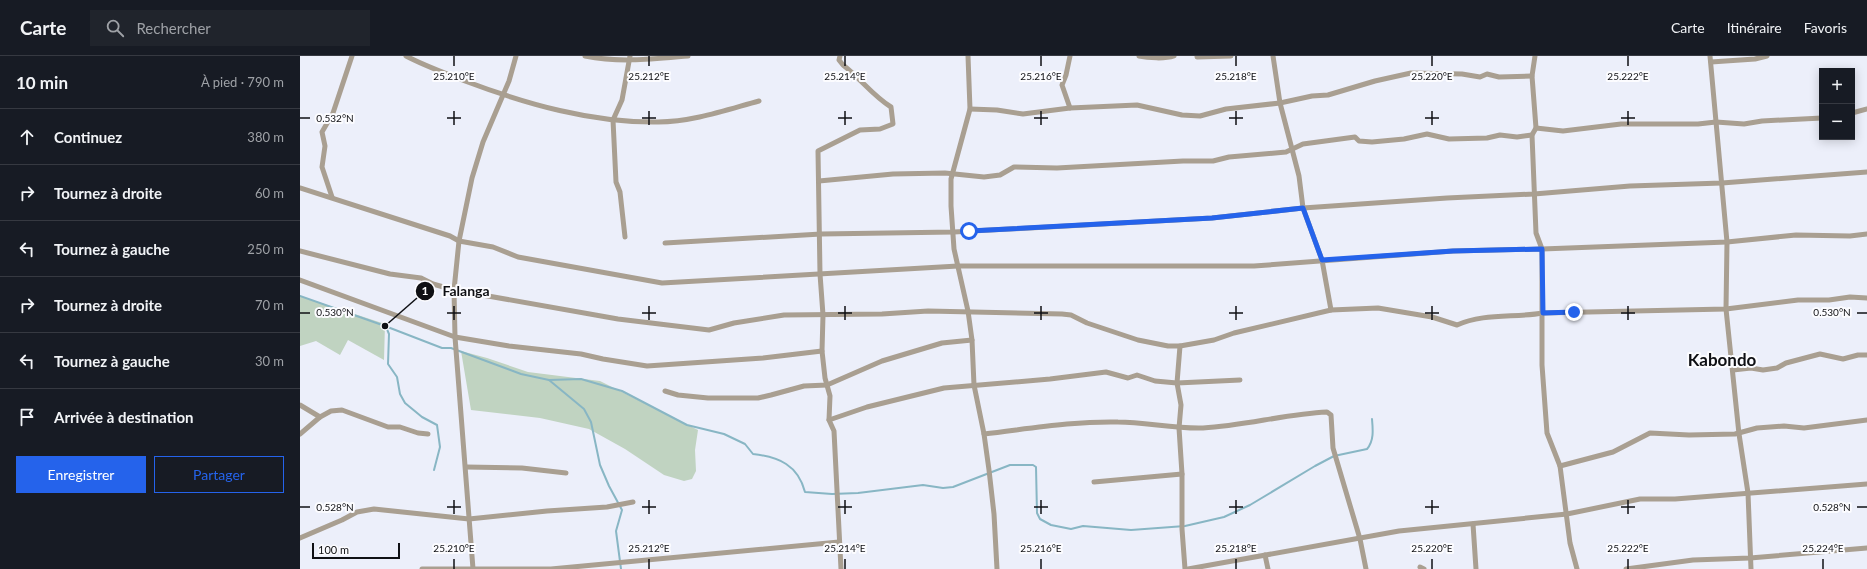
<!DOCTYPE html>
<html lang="fr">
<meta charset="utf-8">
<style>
body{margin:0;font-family:Lato,sans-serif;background:#20242c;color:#f1f3f6}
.controls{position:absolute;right:12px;top:12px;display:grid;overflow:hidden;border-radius:0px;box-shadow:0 2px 10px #0003}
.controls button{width:36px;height:36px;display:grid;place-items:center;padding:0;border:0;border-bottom:1px solid #363941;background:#171b24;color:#f1f3f6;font:20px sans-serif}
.scale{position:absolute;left:12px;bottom:10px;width:88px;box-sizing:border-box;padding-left:4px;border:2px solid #0f1014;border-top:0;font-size:11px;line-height:14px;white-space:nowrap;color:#0f1014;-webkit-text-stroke:3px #fcfcff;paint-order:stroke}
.stop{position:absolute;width:12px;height:12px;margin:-9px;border:3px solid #2563eb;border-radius:50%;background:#fff}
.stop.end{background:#2563eb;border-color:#fff;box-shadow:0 1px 4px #0008}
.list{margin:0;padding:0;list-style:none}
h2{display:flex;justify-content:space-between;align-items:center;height:52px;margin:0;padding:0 16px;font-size:17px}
h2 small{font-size:13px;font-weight:400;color:#9ea1a6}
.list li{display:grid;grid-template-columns:26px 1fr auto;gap:12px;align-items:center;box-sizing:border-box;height:56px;padding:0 16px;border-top:1px solid #363941}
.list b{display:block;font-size:15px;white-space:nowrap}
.list em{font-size:13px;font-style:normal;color:#9ea1a6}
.actions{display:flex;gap:8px;padding:12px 16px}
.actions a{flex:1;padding:9px 0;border:1px solid #2563eb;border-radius:0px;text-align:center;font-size:14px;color:#2563eb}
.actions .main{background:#2563eb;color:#fff}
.icon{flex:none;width:22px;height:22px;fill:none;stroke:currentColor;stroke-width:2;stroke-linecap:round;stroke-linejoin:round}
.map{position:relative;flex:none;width:1567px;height:513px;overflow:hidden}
header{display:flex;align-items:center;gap:24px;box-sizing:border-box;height:56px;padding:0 20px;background:#171b24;border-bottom:1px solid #363941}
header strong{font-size:19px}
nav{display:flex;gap:22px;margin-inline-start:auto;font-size:14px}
.search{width:280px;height:36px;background:#20242c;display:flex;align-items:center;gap:10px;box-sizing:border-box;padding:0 14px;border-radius:0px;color:#9ea1a6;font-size:15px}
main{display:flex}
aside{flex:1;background:#171b24}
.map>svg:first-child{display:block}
.green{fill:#c0d3c1}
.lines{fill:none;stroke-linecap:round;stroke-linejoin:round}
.stream{stroke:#88b6c4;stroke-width:2}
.street{stroke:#a99f91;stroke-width:5}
.route{stroke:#2563eb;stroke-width:5}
.ticks{fill:none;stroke:#0f1014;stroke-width:1.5}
.labels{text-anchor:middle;stroke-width:4;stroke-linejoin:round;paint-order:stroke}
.district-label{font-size:17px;font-weight:bold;fill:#0f1014;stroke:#fcfcff}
.ticks-label{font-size:10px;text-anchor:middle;fill:#0f1014;stroke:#fcfcff;stroke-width:4;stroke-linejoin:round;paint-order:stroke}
.leader{fill:none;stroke:#0f1014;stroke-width:1.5}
.callout-dot{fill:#0f1014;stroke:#fcfcff;stroke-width:1.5}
.mark-label{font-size:12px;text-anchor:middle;font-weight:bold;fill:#fff}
.callout-label{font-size:14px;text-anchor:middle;font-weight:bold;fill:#0f1014;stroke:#fcfcff;stroke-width:4;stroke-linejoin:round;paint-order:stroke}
</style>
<header>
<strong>Carte</strong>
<div class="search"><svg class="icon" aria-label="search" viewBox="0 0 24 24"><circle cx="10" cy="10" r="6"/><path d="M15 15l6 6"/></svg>Rechercher</div>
<nav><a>Carte</a><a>Itinéraire</a><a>Favoris</a></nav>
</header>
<main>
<aside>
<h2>10 min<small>À pied · 790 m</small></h2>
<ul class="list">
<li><svg class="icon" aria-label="ahead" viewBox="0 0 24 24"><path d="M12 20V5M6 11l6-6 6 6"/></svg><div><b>Continuez</b></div><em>380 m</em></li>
<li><svg class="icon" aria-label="right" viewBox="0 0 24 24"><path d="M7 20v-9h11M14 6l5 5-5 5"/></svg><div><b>Tournez à droite</b></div><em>60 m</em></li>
<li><svg class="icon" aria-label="left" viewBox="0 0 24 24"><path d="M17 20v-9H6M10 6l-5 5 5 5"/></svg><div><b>Tournez à gauche</b></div><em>250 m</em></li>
<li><svg class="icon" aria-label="right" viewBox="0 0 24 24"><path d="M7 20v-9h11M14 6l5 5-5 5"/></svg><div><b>Tournez à droite</b></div><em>70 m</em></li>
<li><svg class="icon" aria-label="left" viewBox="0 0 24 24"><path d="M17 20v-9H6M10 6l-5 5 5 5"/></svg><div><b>Tournez à gauche</b></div><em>30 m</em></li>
<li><svg class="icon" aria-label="arrive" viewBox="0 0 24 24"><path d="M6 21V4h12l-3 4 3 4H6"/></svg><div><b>Arrivée à destination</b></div></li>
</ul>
<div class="actions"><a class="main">Enregistrer</a><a>Partager</a></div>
</aside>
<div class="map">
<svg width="1567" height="513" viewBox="0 0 1567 513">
<rect width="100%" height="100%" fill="#eceffa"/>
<g class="green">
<polygon points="0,240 85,268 84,304 48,284 40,299 16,285 0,290"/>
<polygon points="161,295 187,302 228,316 300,325 398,374 395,394 396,415 392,423 384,425 364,419 325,393 289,373 240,362 171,354"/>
</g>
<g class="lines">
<g class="stream">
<polyline points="0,240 85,270 142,292 151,292 221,318 249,324 284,353 291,366 300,409 309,430 322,454 316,475 321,513"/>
<polyline points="86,271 89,278 88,308 97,321 100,338 105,347 122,361 137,369 140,391 134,414"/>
<path d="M 249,324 L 281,323 L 322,335 L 387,369 L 424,378 L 445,388 L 453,398 C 479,401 498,409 505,436 L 532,438 L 558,437 L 623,429 L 643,432 L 653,431 L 710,409 L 733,409 L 736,411 L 737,457 L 740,463 L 751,469 L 771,473 L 783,470 L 831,474 L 885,470 L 924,461 L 950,449 L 1015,410 L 1034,400 L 1067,393 C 1074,385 1073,374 1072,363"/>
</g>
<g class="street">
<path d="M 106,0 C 125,10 145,17 165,25 C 226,48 292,67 358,66 C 392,66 426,54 459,45"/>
<path d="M 285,0 C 320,7 353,3 388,0"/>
<path d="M 540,0 L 539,4 L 543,9 C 560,22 573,40 591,51 L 593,68 L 580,73 L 560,74 L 518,95 L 520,218 L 523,259 L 522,295 L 525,322 L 530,340 L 529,364 L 534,375 L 541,513"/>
<polyline points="668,0 670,53 651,123 651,150 654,193 668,255 672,284 674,329 684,378 689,414 694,458 697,513"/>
<path d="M 839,0 C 848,2 865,3 874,0"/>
<polyline points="973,0 980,47 999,120 1003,152 1022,204 1031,254"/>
<polyline points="1235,0 1232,20 1236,72 1232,79 1236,177 1242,193 1242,309 1247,377 1260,410 1270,487 1277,513"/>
<polyline points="1410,0 1427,186 1426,253 1439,378 1448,437 1451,513"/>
<polyline points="897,1 931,0"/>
<polyline points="1411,6 1455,3 1467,0"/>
<polyline points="770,52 762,29 766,19 770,0"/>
<polyline points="670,53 697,54 723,58 770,52 837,49 882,59 900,60 926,53 980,47 1012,40 1028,39 1075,25 1111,17 1162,18 1180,21 1187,18 1199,21 1232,20"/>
<polyline points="1552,57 1567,53"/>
<polyline points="1236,72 1263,75 1321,68 1398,68 1416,66 1444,68 1462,65 1522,62"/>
<polyline points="519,125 593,118 645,117 684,121 700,119 714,111 757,112 883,105 913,105 929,101 986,96 1003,88 1055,81 1059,85 1072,86 1104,83 1127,78 1149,83 1187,82 1200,79 1217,81 1232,79"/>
<polyline points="0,132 150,180 159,185 193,191 218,201 362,227 658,210 954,210 1153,195 1242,193 1427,186 1496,179 1550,180 1567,178"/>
<polyline points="32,141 22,111 25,90 22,76 33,57 52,0"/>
<polyline points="325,181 320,136 316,126 313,64 322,44 330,0"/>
<polyline points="365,187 521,178 654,176 912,162 1003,152 1147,142 1234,138 1330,130 1422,127 1567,116"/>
<path d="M 0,195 L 90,218 L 121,222 L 133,228 L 154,234 L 318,263 L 409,274 L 434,267 L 484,259 L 582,258 L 628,255 L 762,258 L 771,259 L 787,267 L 838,284 L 868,290 L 880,290 L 914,284 L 934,277 L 1031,254 L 1078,252 L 1132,261 L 1157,269 C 1183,257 1215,262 1243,257 L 1426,253 L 1498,244 L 1529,244 L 1550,241 L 1567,242"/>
<polyline points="0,224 155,281 209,290 281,298 303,303 347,310 463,302 522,295"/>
<polyline points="880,290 877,327 881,349 879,372 882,418 882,473 885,513"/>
<polyline points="1433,314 1451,312 1463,314 1477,312 1486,307 1520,298 1543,303 1558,299 1567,299"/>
<polyline points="365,335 378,339 408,342 458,342 471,339 504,330 527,329 582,305 642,287 672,284"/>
<polyline points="0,349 20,361"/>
<polyline points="529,364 567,351 644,332 750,323 806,316 828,322 837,319 855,325 877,327 940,324"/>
<polyline points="0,378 20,361 31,355 42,354 88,371 100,371 118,377 128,378"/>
<path d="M 684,378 C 728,373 773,365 818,366 C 846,366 874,373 903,372 C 944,370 985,358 1027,356 L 1031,359 L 1033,392 L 1060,483 L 1066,513"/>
<polyline points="1260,410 1313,396 1350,377 1389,379 1435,378 1457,372 1484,370 1504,372 1567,364"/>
<polyline points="166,411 222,412 266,417"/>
<polyline points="794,426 882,418"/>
<polyline points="1173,468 1176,513"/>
<polyline points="0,482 42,464 57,456 74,453 169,463 247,455 307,451 333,446"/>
<polyline points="965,499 968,513"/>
<polyline points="1120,511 1124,513"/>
<polyline points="122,513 251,513 539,486"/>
<polyline points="173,513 155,281 154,234 159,185 172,122 183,86 209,25 216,0"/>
<polyline points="888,513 1099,475 1267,458 1340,443 1375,443 1567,428"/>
<polyline points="1326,513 1393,504 1450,502 1567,492"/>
</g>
</g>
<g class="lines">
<polyline class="route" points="669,175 912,162 1003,152 1022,204 1153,195 1242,193 1243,257 1274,256"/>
</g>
<path class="ticks" d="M 154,0 L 154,10M 349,0 L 349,10M 545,0 L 545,10M 741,0 L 741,10M 936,0 L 936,10M 1132,0 L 1132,10M 1328,0 L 1328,10M 154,55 L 154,69M 349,55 L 349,69M 545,55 L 545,69M 741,55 L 741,69M 936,55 L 936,69M 1132,55 L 1132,69M 1328,55 L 1328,69M 0,62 L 10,62M 147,62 L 161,62M 342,62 L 356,62M 538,62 L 552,62M 734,62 L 748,62M 929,62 L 943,62M 1125,62 L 1139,62M 1321,62 L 1335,62M 154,250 L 154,264M 349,250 L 349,264M 545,250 L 545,264M 741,250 L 741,264M 936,250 L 936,264M 1132,250 L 1132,264M 1328,250 L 1328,264M 0,257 L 10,257M 147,257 L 161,257M 342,257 L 356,257M 538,257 L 552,257M 734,257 L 748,257M 929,257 L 943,257M 1125,257 L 1139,257M 1321,257 L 1335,257M 1557,257 L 1567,257M 154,444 L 154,458M 349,444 L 349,458M 545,444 L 545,458M 741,444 L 741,458M 936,444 L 936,458M 1132,444 L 1132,458M 1328,444 L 1328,458M 0,451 L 10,451M 147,451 L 161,451M 342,451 L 356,451M 538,451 L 552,451M 734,451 L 748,451M 929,451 L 943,451M 1125,451 L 1139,451M 1321,451 L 1335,451M 1557,451 L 1567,451M 154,503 L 154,513M 349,503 L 349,513M 545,503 L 545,513M 741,503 L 741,513M 936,503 L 936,513M 1132,503 L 1132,513M 1328,503 L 1328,513M 1523,503 L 1523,513"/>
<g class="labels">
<g class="district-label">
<text x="1422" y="310">Kabondo</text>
</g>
</g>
<g class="ticks-label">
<text x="154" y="24">25.210°E</text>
<text x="349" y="24">25.212°E</text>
<text x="545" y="24">25.214°E</text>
<text x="741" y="24">25.216°E</text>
<text x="936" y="24">25.218°E</text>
<text x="1132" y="24">25.220°E</text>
<text x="1328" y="24">25.222°E</text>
<text x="35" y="66">0.532°N</text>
<text x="35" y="260">0.530°N</text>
<text x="1532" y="260">0.530°N</text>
<text x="35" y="455">0.528°N</text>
<text x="1532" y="455">0.528°N</text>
<text x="154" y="496">25.210°E</text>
<text x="349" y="496">25.212°E</text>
<text x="545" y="496">25.214°E</text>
<text x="741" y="496">25.216°E</text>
<text x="936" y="496">25.218°E</text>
<text x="1132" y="496">25.220°E</text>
<text x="1328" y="496">25.222°E</text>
<text x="1523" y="496">25.224°E</text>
</g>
<path class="leader" d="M85 270L125 235"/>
<g class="callout-dot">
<circle cx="85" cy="270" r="4"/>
<circle cx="125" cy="235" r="10"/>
</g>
<g class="mark-label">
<text x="125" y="239">1</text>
</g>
<g class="callout-label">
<text x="166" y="240">Falanga</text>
</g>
</svg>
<div class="controls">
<button>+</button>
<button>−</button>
</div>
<div class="scale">100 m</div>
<div class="stop" style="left:669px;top:175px"></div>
<div class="stop end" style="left:1274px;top:256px"></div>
</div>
</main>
